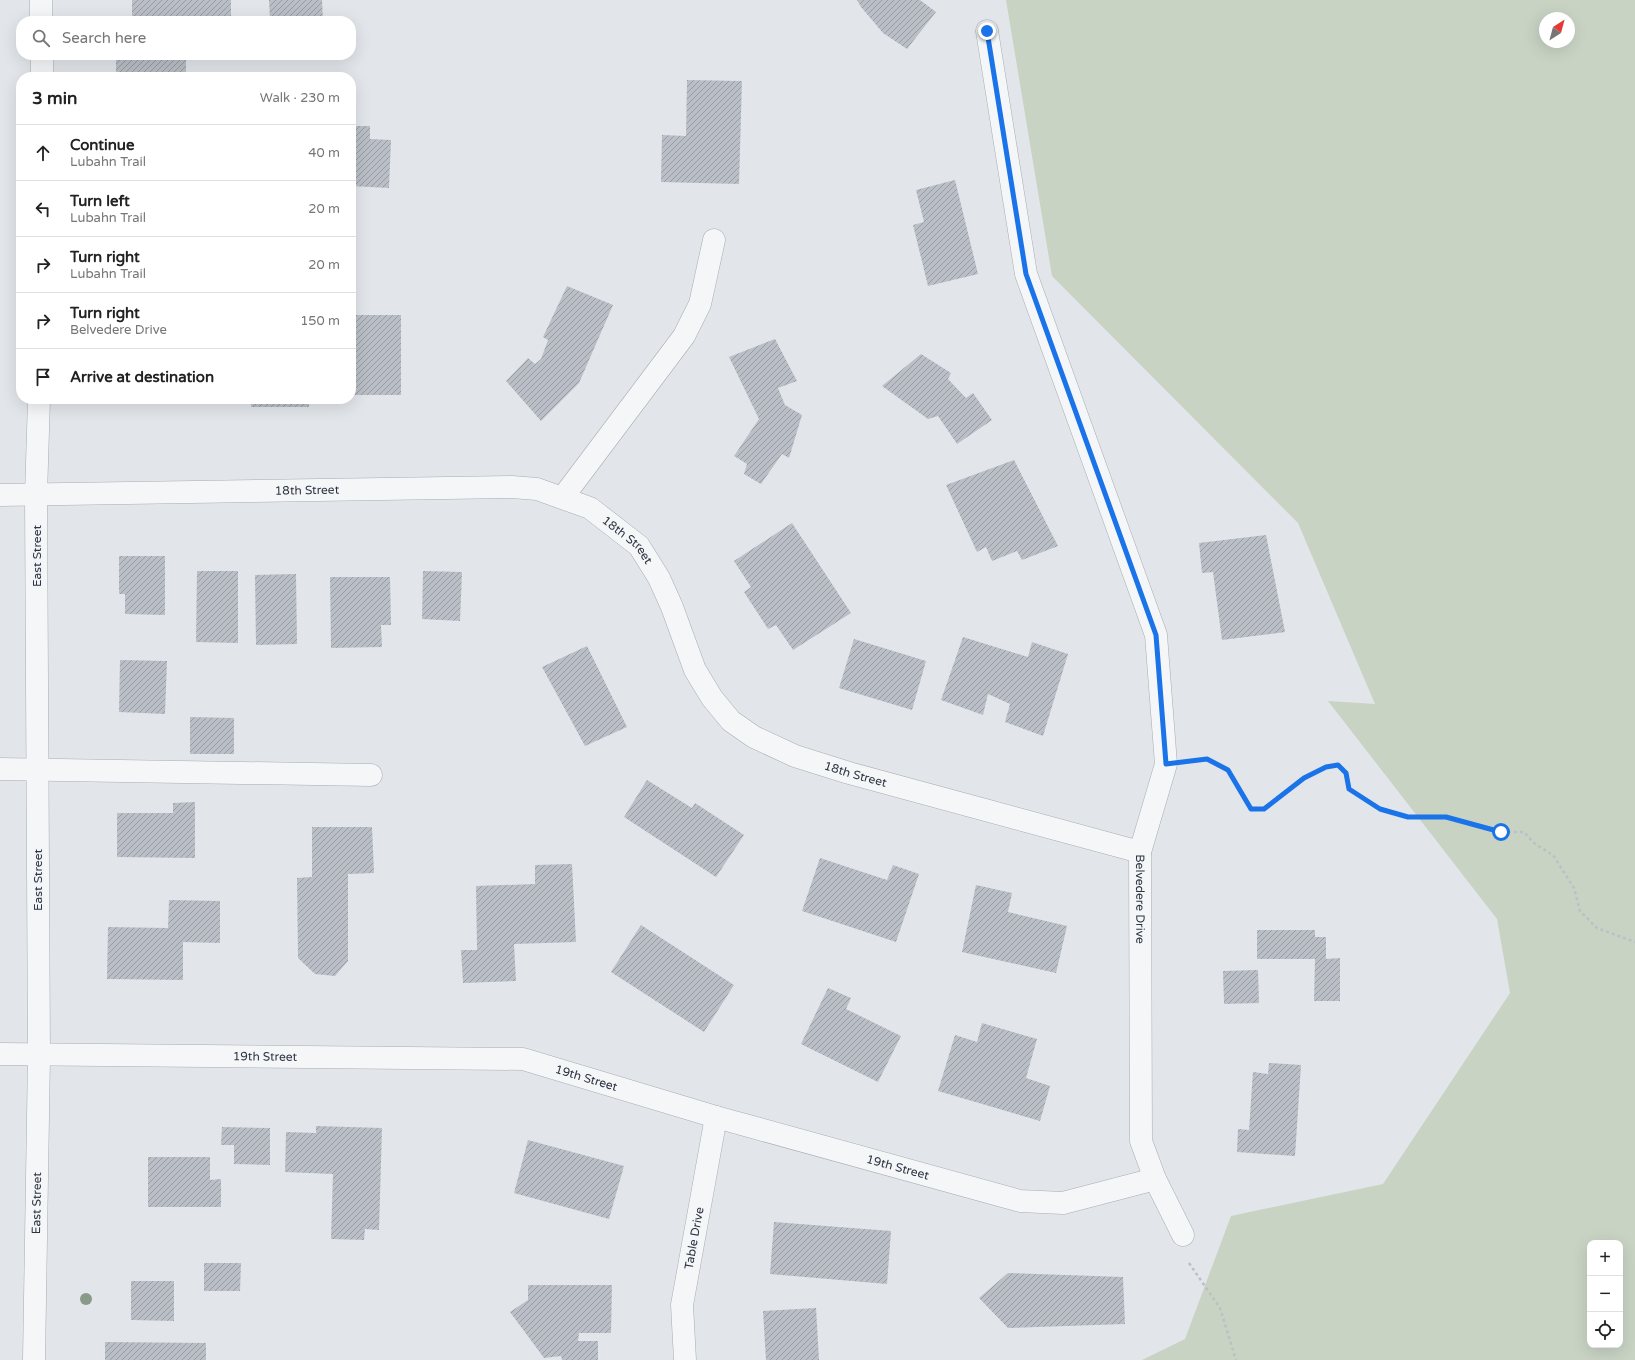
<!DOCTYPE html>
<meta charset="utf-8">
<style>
body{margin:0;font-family:"Varela Round",sans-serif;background:#f6f6f6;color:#222}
.controls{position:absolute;right:12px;bottom:12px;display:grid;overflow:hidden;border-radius:8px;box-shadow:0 4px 16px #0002}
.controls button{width:36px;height:36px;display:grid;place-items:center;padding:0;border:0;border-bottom:1px solid #e0e0e0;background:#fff;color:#222;font:20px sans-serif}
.compass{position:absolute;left:1539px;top:12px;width:36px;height:36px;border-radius:50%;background:#fff;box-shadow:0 4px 16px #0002;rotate:36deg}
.stop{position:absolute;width:12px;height:12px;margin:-9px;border:3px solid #1a73e8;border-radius:50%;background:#fff}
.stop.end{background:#1a73e8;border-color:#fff;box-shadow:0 1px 4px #0008}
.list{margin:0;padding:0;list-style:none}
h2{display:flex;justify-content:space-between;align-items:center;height:52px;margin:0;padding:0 16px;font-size:17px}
h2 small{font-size:13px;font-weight:400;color:#767676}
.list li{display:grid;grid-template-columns:26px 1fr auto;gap:12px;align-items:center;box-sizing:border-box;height:56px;padding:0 16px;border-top:1px solid #e0e0e0}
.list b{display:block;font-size:15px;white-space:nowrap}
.list p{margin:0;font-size:13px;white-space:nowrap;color:#767676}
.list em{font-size:13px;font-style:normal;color:#767676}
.icon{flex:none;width:22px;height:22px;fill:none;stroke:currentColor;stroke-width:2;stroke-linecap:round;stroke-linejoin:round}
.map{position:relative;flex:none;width:1635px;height:1360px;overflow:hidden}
.search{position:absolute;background:#fff;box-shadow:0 4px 16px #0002;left:16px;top:16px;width:340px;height:44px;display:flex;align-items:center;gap:10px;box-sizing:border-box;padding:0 14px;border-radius:16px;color:#767676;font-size:15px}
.panel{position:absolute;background:#fff;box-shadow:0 4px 16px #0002;left:16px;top:72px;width:340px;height:332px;border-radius:16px}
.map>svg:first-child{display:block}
.green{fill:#c8d3c4;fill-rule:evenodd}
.building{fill:url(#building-hatch)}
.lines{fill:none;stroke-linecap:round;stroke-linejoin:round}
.minor-casing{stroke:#a7adb4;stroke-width:23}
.path{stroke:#bcc0c5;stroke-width:2.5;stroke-dasharray:3 3;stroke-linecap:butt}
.minor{stroke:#f5f6f8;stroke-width:22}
.tree{fill:#899a89}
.route{stroke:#1a73e8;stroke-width:5}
.labels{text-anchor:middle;stroke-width:3.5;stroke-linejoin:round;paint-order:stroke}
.street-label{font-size:12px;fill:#2b3441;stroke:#f2f4f7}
</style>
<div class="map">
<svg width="1635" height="1360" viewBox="0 0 1635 1360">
<defs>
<pattern id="building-hatch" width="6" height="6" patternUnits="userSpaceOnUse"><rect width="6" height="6" fill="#babfc7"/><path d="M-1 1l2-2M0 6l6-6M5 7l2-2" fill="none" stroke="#979ca3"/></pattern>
</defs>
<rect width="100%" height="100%" fill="#e2e6ea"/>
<path class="green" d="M 1006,0 L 1635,0 L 1635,1360 L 1142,1360 L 1185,1339 L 1231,1216 L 1383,1184 L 1510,993 L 1497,919 L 1328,701 L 1375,704 L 1298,523 L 1052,276 ZM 1545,18 L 1569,18 L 1569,42 L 1545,42 ZM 1590,1243 L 1620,1243 L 1620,1345 L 1590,1345 Z"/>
<g class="building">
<rect x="132" y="0" width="99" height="21"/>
<polygon points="269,0 322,0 323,21 270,21"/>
<polygon points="857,0 920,0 936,12 907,49 883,33 861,7"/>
<rect x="116" y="55" width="70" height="22"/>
<polygon points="687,80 742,81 739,184 661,182 662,135 686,136"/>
<polygon points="351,126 370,126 370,139 391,140 389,188 351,186"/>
<polygon points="955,180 978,274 928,286 913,225 924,222 916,190"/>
<polygon points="567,286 613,305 579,383 541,421 506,381 528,358 535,364 541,359 548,340 543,337"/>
<rect x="351" y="315" width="50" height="80"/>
<polygon points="775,339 797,381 778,388 785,405 802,415 789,458 782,454 761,484 744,474 747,464 734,456 759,419 729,357"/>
<polygon points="921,354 951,373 948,379 966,398 973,393 992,420 957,444 938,416 928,419 882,386"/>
<rect x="251" y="399" width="58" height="8"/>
<polygon points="1014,460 1058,546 1022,560 1017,551 992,561 986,547 977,552 946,485"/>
<polygon points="792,523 851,613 793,650 776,625 768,629 744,592 751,587 734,561"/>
<polygon points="1266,535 1285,632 1222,640 1213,572 1202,573 1199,543"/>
<polygon points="119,556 165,556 165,615 125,614 125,594 119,594"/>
<polygon points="197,571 238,571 238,643 196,642"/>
<polygon points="423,571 462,572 460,621 422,619"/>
<polygon points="296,574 297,644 256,645 255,575"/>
<polygon points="330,577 390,577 391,625 381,625 382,647 331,648"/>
<polygon points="963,637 1028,657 1032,642 1068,654 1043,736 1005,722 1010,704 988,694 983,715 941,700"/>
<polygon points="854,639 926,661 912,710 839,688"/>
<polygon points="587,646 627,727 585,746 542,667"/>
<polygon points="120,660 167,661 165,714 119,712"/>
<polygon points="190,717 234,718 234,754 190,754"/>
<polygon points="647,780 692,808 695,803 744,835 716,877 624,817"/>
<polygon points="195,802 195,858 117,857 117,813 173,813 173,803"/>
<polygon points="312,827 372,827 374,873 348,874 348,961 335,976 315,974 298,958 297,878 312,877"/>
<polygon points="820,858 887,880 893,865 919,874 896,942 802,911"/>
<polygon points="572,864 576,942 514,944 516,981 463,983 461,950 477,950 476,886 535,884 535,865"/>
<polygon points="976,885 1012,893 1008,912 1067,926 1056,973 962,952"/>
<polygon points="169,900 220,901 220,943 183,942 183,980 107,979 108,927 168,928"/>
<polygon points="641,925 734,985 704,1032 611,972"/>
<polygon points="1257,930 1315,930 1315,937 1326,937 1326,959 1340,958 1340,1001 1314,1001 1315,959 1257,959"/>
<polygon points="1258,970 1259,1003 1224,1004 1223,971"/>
<polygon points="828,988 851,998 846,1009 901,1036 878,1082 801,1044"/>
<polygon points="982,1023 1037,1039 1026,1078 1050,1086 1040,1121 938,1091 955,1035 977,1042"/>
<polygon points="1269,1063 1301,1065 1295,1156 1237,1152 1238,1129 1249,1130 1253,1072 1268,1074"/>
<polygon points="316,1126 382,1128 379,1230 365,1229 364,1240 331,1239 333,1174 285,1172 286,1132 316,1133"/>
<polygon points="222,1127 270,1128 270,1165 234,1164 234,1145 221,1145"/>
<polygon points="528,1140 624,1166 609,1219 514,1193"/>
<polygon points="148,1157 210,1157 210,1180 221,1179 221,1207 148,1207"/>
<polygon points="774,1222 891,1231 887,1284 770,1274"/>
<polygon points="204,1263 241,1263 240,1291 204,1291"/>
<polygon points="1008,1273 1123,1277 1125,1324 1008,1328 979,1298"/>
<polygon points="131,1281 174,1281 174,1321 131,1320"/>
<polygon points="528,1285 612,1285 611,1333 579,1333 578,1341 598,1341 598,1360 562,1360 561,1356 544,1358 510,1312 528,1300"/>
<polygon points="816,1308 819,1360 766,1360 763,1311"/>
<polygon points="105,1342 206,1343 206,1360 105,1360"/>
</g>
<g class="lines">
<g class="minor-casing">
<g id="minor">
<polyline points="41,0 41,21"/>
<path id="s1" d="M 987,31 L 1026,274 L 1156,635 L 1166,764 L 1140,852 L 1141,1141 L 1155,1179 L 1183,1235"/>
<polyline points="42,55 42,77"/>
<path id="s2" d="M 0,495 L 512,487 L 537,489 L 590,508 L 639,546 L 659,578 L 672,607 L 695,670 L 712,698 L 731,721 L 754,737 L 795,756 L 849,773 L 1140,852"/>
<polyline points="563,497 684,336 700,304 714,240"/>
<polyline points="0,769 371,775"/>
<path id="s3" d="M 0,1054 L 523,1059 L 716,1117 L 1020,1201 L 1063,1203 L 1155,1179"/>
<path id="s4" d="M 34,1360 L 39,1056 L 36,495 L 39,399"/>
<path id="s5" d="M 685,1360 L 682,1305 L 716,1117"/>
</g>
</g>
<g class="path">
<polyline points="1194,760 1207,759 1228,770 1251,809 1264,809 1304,778 1326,767 1338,765 1346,773 1349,789 1380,809 1408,817 1446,817 1501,832 1524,832 1535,844 1553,855 1574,888 1580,911 1597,928 1635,942"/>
<polyline points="1189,1263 1220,1308 1236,1360"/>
</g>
<use href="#minor" class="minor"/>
</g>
<circle class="tree" cx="86" cy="1299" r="6"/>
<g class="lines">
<polyline class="route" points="987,31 1026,274 1156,635 1166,764 1207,759 1228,770 1251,809 1264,809 1304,778 1326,767 1338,765 1346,773 1349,789 1380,809 1408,817 1446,817 1501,832"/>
</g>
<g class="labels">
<g class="street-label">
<text dy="4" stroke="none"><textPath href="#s2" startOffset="307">18th Street</textPath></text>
<text dy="4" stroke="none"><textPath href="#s2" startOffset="643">18th Street</textPath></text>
<text transform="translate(37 556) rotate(-90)" y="4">East Street</text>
<text dy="4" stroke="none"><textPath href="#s2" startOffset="991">18th Street</textPath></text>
<text transform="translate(38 880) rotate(-90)" y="4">East Street</text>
<text dy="4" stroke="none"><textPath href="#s1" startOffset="898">Belvedere Drive</textPath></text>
<text dy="4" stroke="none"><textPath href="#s3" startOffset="265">19th Street</textPath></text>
<text dy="4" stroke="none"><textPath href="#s3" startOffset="589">19th Street</textPath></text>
<text dy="4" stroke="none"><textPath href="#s3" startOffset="913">19th Street</textPath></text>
<text dy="4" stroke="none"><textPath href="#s4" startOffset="157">East Street</textPath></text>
<text dy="4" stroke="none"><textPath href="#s5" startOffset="123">Table Drive</textPath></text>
</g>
</g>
</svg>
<div class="controls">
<button>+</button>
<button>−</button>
<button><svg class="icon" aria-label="locate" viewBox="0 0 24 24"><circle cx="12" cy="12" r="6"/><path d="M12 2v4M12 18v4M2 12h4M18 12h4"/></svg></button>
</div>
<svg class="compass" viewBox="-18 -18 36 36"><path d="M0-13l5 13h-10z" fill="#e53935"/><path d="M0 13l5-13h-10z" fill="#767676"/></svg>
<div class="stop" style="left:1501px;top:832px"></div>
<div class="stop end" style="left:987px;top:31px"></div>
<div class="search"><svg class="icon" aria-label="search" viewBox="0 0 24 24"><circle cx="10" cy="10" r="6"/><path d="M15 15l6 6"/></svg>Search here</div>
<section class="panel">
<h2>3 min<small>Walk · 230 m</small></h2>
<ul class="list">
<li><svg class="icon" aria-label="ahead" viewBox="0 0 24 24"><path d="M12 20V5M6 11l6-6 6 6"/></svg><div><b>Continue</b><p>Lubahn Trail</p></div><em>40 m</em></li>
<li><svg class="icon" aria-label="left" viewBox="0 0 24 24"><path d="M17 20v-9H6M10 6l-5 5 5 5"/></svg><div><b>Turn left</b><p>Lubahn Trail</p></div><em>20 m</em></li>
<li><svg class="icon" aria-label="right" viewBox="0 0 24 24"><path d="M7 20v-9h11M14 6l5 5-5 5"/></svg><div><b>Turn right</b><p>Lubahn Trail</p></div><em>20 m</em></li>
<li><svg class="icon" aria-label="right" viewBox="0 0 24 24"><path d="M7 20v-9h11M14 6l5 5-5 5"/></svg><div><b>Turn right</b><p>Belvedere Drive</p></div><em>150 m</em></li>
<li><svg class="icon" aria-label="arrive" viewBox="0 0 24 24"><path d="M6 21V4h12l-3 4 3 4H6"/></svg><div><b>Arrive at destination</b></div></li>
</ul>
</section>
</div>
